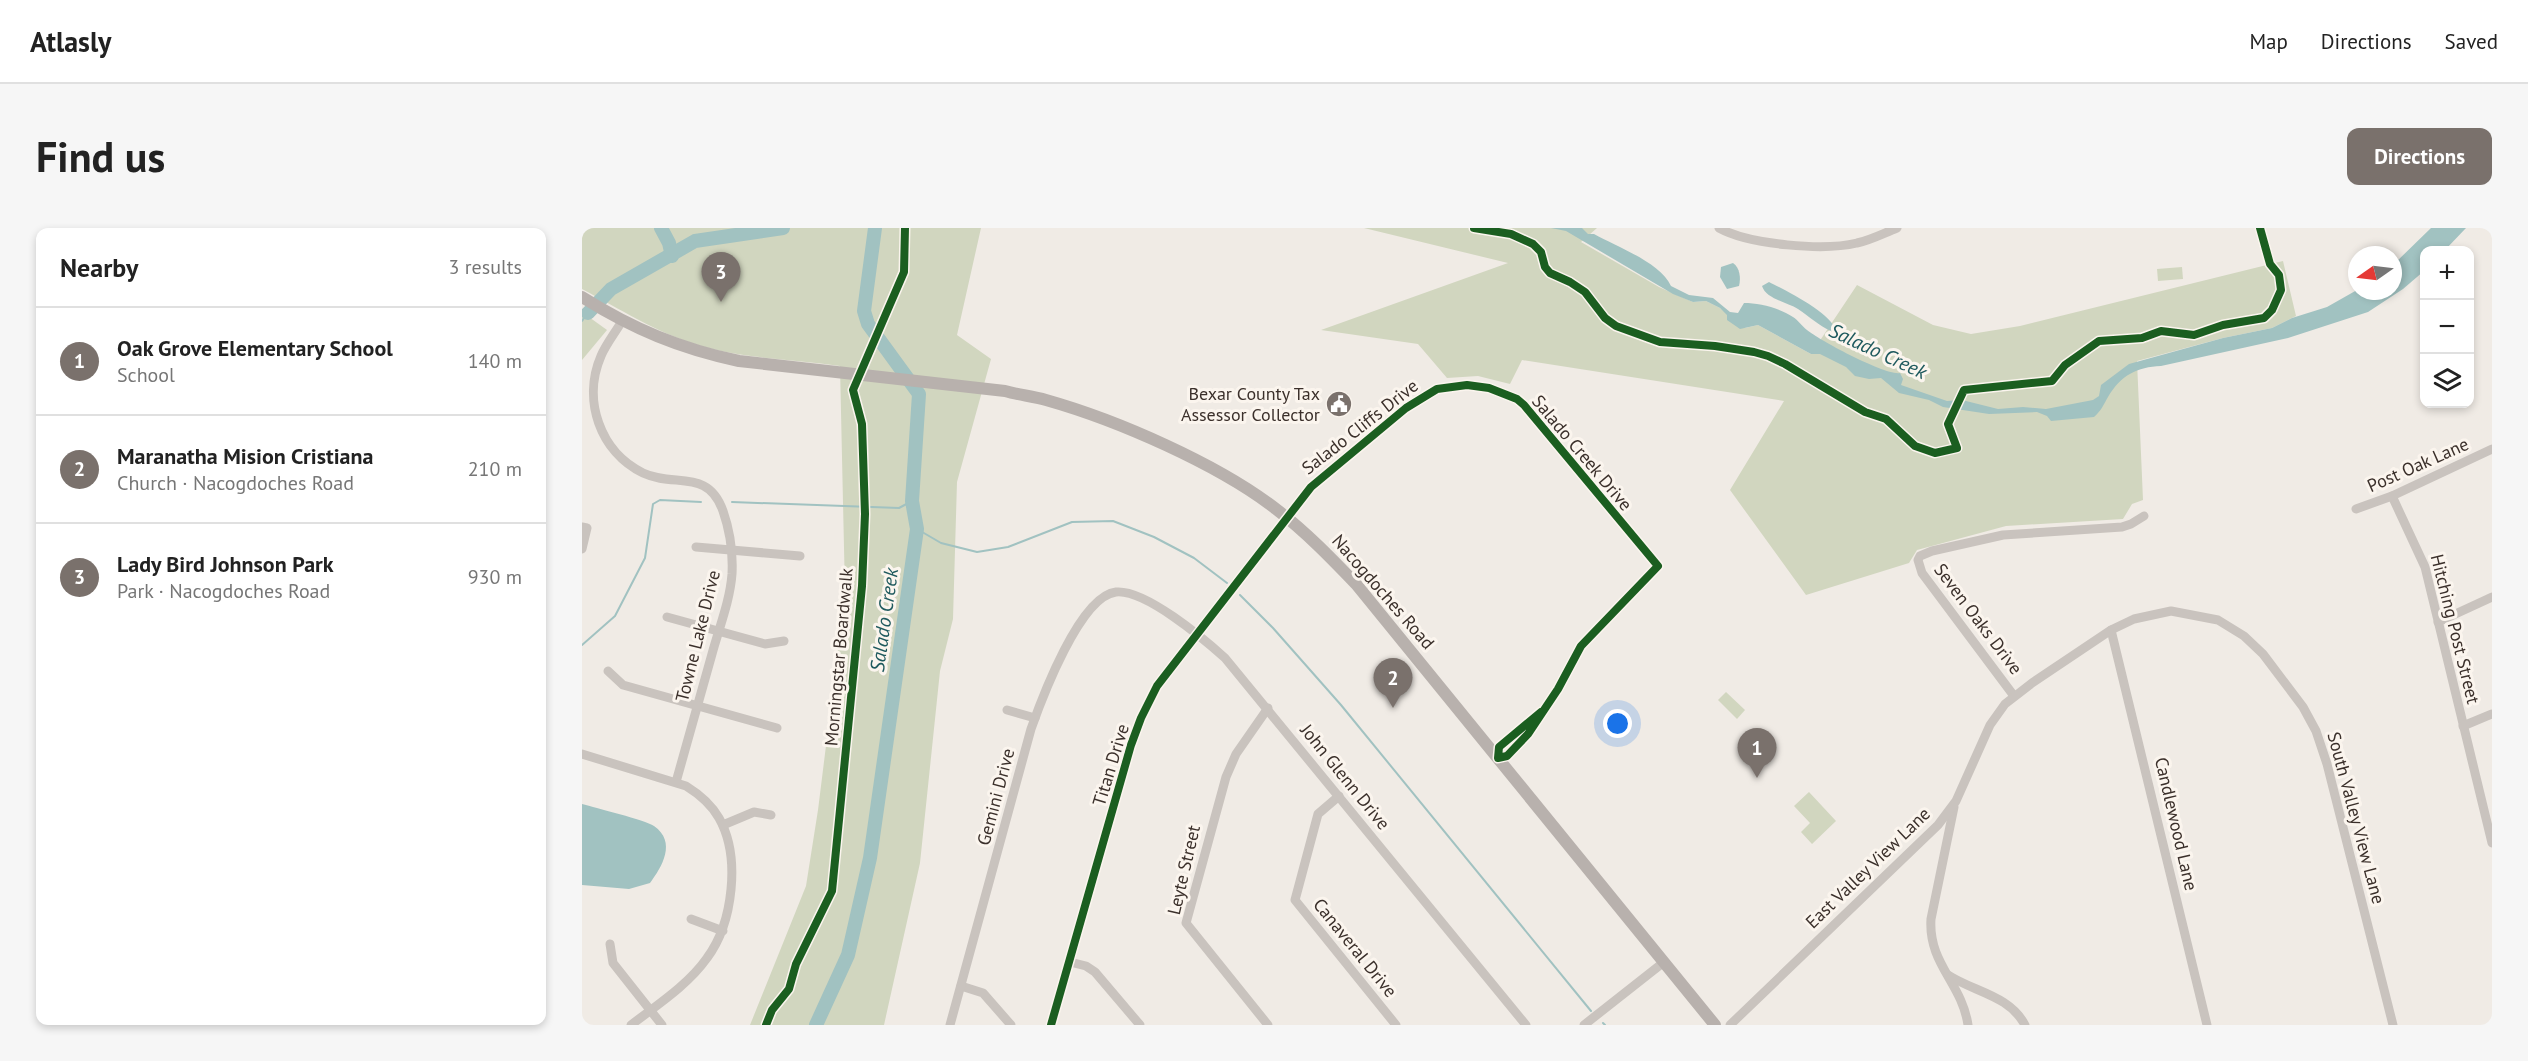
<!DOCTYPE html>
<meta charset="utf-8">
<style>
body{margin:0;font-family:"PT Sans",sans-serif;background:#f6f6f6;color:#222}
.controls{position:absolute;right:18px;top:18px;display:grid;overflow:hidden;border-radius:12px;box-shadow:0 3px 9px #0003}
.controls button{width:54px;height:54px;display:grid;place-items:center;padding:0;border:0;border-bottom:2px solid #e0e0e0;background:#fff;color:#222;font:30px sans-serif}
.compass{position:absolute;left:1766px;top:18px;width:54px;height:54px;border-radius:50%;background:#fff;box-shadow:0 3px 9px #0003;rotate:256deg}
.you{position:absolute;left:1036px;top:496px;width:21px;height:21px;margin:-15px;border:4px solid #fff;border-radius:50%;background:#1a73e8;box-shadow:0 0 0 9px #1a73e833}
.badge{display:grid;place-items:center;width:39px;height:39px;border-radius:50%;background:#7a716c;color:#fff;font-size:20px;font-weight:700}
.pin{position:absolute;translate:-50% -50px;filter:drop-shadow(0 2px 3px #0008)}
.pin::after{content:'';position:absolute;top:32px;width:21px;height:18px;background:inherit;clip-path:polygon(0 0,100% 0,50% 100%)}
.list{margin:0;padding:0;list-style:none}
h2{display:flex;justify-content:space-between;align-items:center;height:78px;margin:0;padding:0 24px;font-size:26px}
h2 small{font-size:20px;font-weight:400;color:#767676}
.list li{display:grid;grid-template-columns:39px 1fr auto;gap:18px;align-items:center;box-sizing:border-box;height:108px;padding:0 24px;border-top:2px solid #e0e0e0}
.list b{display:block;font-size:22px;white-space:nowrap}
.list p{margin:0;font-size:20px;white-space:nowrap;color:#767676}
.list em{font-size:20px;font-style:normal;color:#767676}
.icon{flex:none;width:33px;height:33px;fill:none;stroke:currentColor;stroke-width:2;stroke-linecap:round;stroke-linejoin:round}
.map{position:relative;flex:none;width:1910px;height:797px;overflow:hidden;border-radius:12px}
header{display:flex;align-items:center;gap:36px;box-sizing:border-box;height:84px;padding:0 30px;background:#fff;border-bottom:2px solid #e0e0e0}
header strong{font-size:28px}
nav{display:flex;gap:33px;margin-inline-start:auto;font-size:21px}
.intro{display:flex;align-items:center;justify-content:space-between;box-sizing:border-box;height:144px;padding:0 36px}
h1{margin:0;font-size:42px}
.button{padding:15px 27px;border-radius:12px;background:#7a716c;color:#fff;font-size:21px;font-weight:700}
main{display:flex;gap:36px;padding:0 36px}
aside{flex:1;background:#fff;border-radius:12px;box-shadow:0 3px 9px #0003}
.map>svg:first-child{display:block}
.green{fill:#d1d6bf}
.water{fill:#a1c2c1}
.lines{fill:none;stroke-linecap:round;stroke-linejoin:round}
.stream{stroke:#a1c2c1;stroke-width:2}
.river{stroke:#a1c2c1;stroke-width:14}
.minor{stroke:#c9c3be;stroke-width:9}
.major{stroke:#b8b1ad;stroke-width:12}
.cycleway-casing{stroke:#fbf5ee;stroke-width:11}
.cycleway{stroke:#1b5e20;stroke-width:8}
.labels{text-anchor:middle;stroke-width:6;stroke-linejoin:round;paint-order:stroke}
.poi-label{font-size:18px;fill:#3b302b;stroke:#fbf5ee;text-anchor:end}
.street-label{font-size:18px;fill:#3b302b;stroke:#fbf5ee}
.water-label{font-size:20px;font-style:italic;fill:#1f5a5e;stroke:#fbf5ee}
</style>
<header>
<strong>Atlasly</strong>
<nav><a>Map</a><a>Directions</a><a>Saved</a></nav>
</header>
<div class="intro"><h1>Find us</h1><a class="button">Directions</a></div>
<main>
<aside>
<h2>Nearby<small>3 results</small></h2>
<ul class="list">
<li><span class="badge">1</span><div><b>Oak Grove Elementary School</b><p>School</p></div><em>140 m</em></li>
<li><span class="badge">2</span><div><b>Maranatha Mision Cristiana</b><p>Church · Nacogdoches Road</p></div><em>210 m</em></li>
<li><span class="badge">3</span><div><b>Lady Bird Johnson Park</b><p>Park · Nacogdoches Road</p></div><em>930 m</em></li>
</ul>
</aside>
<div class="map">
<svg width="1910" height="797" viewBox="0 0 1910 797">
<rect width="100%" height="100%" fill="#f0ebe5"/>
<g class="green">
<path d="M 0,0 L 399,0 L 375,107 L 409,131 L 375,254 L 371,391 L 358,443 L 338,635 L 302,797 L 168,797 L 224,658 L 236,582 L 263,365 L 258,138 C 212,131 161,131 116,117 C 75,105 38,81 0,61 Z"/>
<polygon points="782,0 1015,0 999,14 1077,59 1111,74 1124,73 1138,80 1163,100 1176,97 1229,126 1275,57 1351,97 1389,106 1438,98 1701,33 1714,88 1690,100 1641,110 1555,133 1561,272 1550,276 1541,291 1424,298 1335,322 1327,335 1224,367 1148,262 1202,173 940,132 928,156 896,148 865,150 836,116 739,102 926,35"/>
<polygon points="1600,39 1601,51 1576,53 1575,41"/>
<polygon points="0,84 25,102 0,132"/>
<polygon points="1144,464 1163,482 1155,491 1136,472"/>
<polygon points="1227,564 1254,593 1230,616 1219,604 1228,595 1212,578"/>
</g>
<g class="water">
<path d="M 969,0 L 1000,0 L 1006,6 L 1012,6 C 1035,19 1078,34 1089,58 L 1107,67 L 1131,70 L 1148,84 L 1156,85 L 1162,75 C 1177,75 1198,80 1211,89 C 1216,92 1220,98 1225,102 C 1237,112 1304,148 1318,145 L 1321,151 L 1319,157 L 1365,173 L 1380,172 L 1416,181 L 1441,179 L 1464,181 L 1511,172 L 1517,168 L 1519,157 L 1547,136 L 1641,110 L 1690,100 L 1710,90 L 1745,79 L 1775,62 L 1811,63 L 1811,37 L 1849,0 L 1884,0 L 1863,22 L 1842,22 L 1842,43 L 1821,61 L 1786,84 L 1706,110 L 1579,138 C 1555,139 1539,147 1526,169 C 1522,176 1519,183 1512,189 L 1469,193 L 1465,188 L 1455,184 L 1407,186 L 1361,179 L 1347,172 L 1317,165 L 1299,150 L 1287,151 L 1273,148 L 1264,139 L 1238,126 L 1229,126 L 1176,97 L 1158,101 L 1145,92 L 1145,87 L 1138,80 L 1124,73 L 1111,74 L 1091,66 L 984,3 Z"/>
<path d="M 1151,35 C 1158,40 1159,50 1157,58 L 1145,61 L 1138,49 L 1139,39 Z"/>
<path d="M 1187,54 C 1203,62 1251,86 1253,102 L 1249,103 C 1236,97 1228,89 1216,81 C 1205,74 1184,71 1180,58 Z"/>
<path d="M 0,576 C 14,580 63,592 72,598 C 95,614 80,639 68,655 L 47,661 L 0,657 Z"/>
</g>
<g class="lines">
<g class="stream">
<polyline points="0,93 6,85"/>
<polyline points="150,274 317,280 330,273"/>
<polyline points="335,301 359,315 395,324 426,319 490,294 531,293 572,309 612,330 645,355"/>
<polyline points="658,367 691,400 759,477 1009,783"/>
<polyline points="0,417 33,388 63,330 71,276 78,272 119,274"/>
<polyline points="1021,795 1023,797"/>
</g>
<g class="river">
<polyline points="79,0 87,15 90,28"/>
<polyline points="6,85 29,61 113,13 201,0"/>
<polyline points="234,797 266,727 288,630 335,301 330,273 337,166 286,96 282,83 293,0"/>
</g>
<g class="minor">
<path d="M 1137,0 C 1168,17 1242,23 1275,15 C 1289,12 1302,5 1315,0"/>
<path d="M 40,93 C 33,105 24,116 19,128 C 0,172 18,224 61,245 C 93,260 126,240 141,283 C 148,303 151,326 150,346 C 148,373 137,400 130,426 C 118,468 106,511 94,554"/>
<polyline points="1810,268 1843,339 1910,615"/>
<polyline points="1774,281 1810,268 1910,221"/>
<polyline points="0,299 5,300 0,321"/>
<polyline points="114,319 218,328"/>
<polyline points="85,389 183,416 202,413"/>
<polyline points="1856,394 1910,369"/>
<polyline points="1529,402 1625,797"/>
<polyline points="26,443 41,457 195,500"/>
<polyline points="1432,468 1340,345 1336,332 1338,328 1350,323 1421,307 1540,299 1549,296 1562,288"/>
<polyline points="686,480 654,526 644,549 604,695 686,797"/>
<polyline points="425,482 453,490"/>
<polyline points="1881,498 1910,486"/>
<path d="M 0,526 L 104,558 C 117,566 129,576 137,590 C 159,629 151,695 125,730 C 106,757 75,777 49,797"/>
<polyline points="757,568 736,586 713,672 814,797"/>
<path d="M 1372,579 L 1349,691 C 1346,736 1380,755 1386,797"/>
<polyline points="141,597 172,584 189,587"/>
<polyline points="109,691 141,703"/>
<polyline points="28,716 31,735 80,797"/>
<polyline points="488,734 504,738 513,744 558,797"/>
<path d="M 1366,747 C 1392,764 1427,767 1443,797"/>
<polyline points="379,758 401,765 429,797"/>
<path d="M 368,797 L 449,501 C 460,470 498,368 534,364 C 563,361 622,411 643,430 L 944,797"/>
<polyline points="469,797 549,517 559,490 575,458 729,259 824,180 855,161 885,157 907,160 935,171 942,177 1076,338 999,418 976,461 946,506 925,528 916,530 917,519 959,484"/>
<polyline points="1002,797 1082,734"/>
<polyline points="1148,797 1356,597 1374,573 1408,497 1423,476 1450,455 1529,402 1552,391 1589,383 1636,392 1662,408 1681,426 1721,479 1734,503 1745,536 1811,797"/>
</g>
<path class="major" d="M 0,69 C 51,101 99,121 157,133 L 423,163 C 437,167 450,168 464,172 C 535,192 636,236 694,281 C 724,304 749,330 774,356 L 1133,797"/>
<g class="cycleway-casing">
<g id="cycleway">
<polyline points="892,0 929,6 951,16 959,24 963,39 968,45 988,54 1003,64 1023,90 1034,98 1078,114 1133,118 1172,124 1186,128 1203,136 1283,184 1304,191 1333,218 1353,225 1375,220 1366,196 1382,162 1470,153 1483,137 1517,113 1560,110 1579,103 1612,107 1641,97 1682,90 1690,82 1699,62 1697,47 1688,36 1678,0"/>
<polyline points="184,797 190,782 207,761 214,736 250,663 280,358 283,286 280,196 271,162 322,44 323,0"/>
<polyline points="469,797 549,517 559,490 575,458 729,259 824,180 855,161 885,157 907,160 935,171 942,177 1076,338 999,418 976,461 946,506 925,528 916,530 917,519 959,484"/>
</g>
</g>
<use href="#cycleway" class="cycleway"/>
</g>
<defs>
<g id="civic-disc" transform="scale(1.35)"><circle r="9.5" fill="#7a716c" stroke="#fbf5ee"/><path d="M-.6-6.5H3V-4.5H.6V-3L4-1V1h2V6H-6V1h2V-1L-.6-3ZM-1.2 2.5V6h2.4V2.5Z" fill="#fff"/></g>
</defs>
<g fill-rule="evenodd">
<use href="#civic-disc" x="757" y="176"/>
</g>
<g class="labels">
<g class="poi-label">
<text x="738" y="172">Bexar County Tax<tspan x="738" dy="21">Assessor Collector</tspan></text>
</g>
<g class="street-label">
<text transform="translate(778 199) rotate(-38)" y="6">Salado Cliffs Drive</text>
<text transform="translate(1000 225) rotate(50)" y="6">Salado Creek Drive</text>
<text transform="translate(1836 237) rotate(-24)" y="6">Post Oak Lane</text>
<text transform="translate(801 364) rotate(49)" y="6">Nacogdoches Road</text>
<text transform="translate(1396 391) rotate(53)" y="6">Seven Oaks Drive</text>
<text transform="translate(1873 401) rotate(76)" y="6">Hitching Post Street</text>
<text transform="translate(116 408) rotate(-76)" y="6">Towne Lake Drive</text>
<text transform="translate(257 429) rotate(-85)" y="6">Morningstar Boardwalk</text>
<text transform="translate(529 537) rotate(-73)" y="6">Titan Drive</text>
<text transform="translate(763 549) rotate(51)" y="6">John Glenn Drive</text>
<text transform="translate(414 569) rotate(-75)" y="6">Gemini Drive</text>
<text transform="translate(1774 590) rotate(75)" y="6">South Valley View Lane</text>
<text transform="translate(1594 596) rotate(77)" y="6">Candlewood Lane</text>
<text transform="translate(1286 640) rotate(-44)" y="6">East Valley View Lane</text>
<text transform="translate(602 642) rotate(-77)" y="6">Leyte Street</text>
<text transform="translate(773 720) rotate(51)" y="6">Canaveral Drive</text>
</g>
<g class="water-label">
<text transform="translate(1296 123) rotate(25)" y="7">Salado Creek</text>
<text transform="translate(302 392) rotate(-82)" y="7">Salado Creek</text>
</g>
</g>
</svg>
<div class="controls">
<button>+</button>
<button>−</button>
<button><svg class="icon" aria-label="layers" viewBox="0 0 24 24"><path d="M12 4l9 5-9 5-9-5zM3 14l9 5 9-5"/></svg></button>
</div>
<svg class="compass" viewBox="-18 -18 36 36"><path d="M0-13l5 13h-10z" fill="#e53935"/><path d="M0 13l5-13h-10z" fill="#767676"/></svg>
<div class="you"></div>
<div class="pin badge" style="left:1175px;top:550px">1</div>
<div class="pin badge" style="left:811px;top:480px">2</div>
<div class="pin badge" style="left:139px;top:74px">3</div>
</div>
</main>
